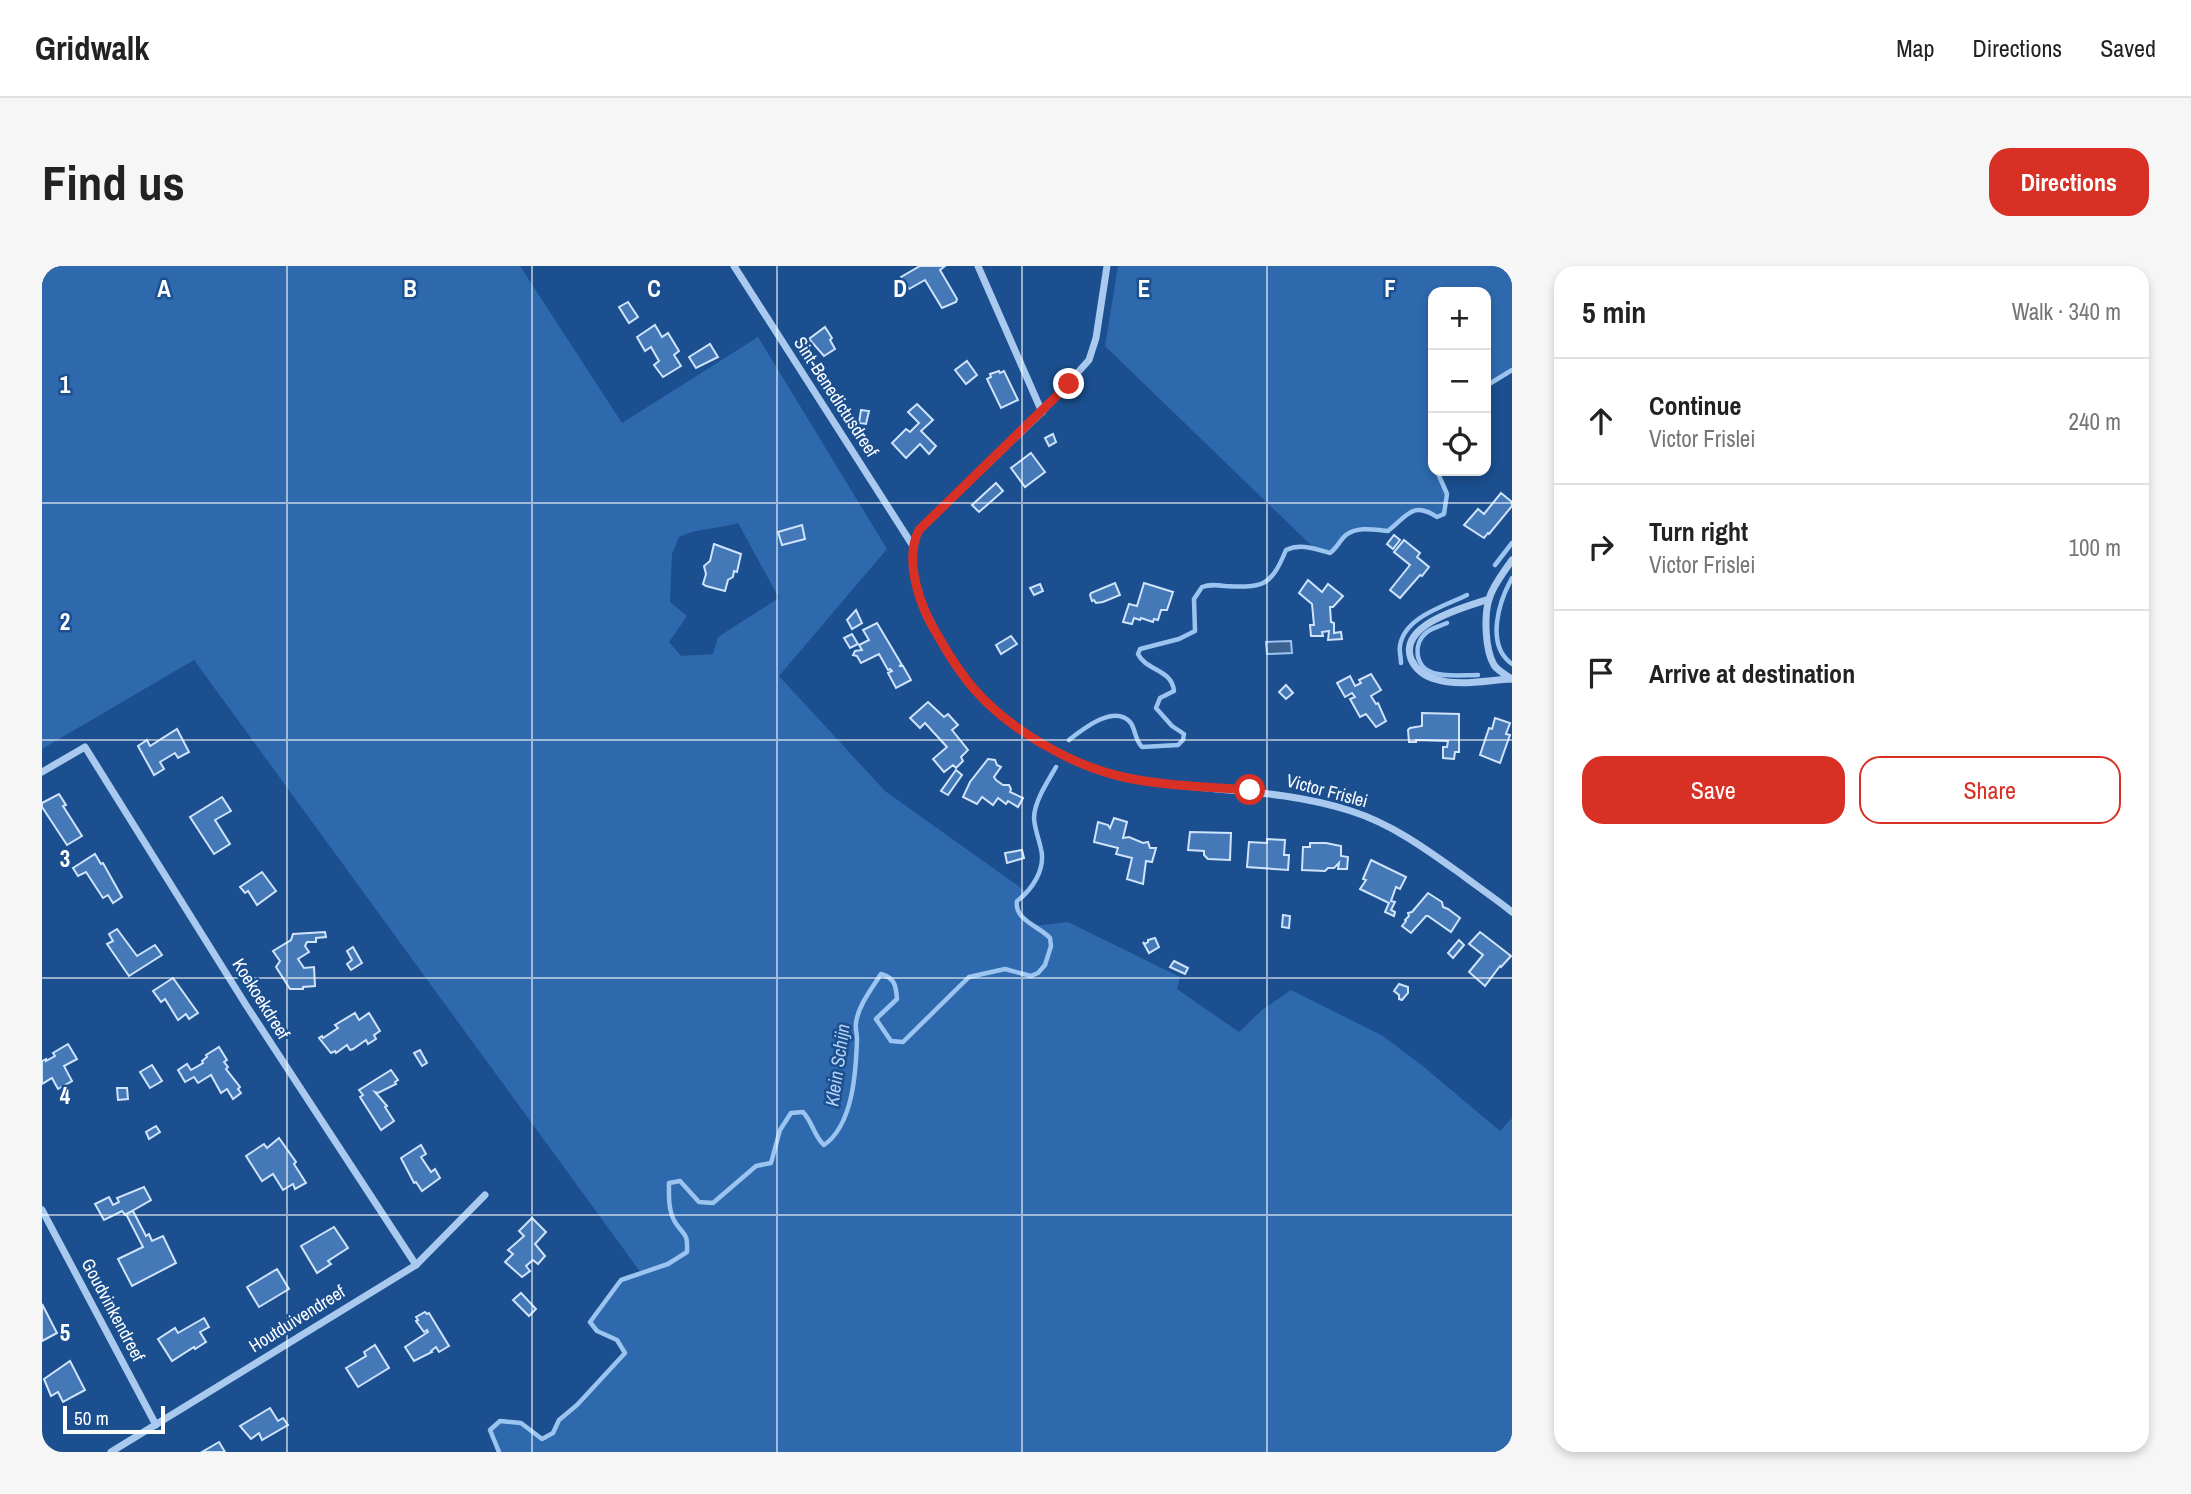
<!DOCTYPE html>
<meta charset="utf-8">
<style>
body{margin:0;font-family:"Archivo Narrow",sans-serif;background:#f6f6f6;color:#222}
.controls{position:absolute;right:21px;top:21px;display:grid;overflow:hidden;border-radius:14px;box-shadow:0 4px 10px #0003}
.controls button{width:63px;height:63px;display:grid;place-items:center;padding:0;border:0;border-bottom:2px solid #e0e0e0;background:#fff;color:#222;font:35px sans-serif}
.scale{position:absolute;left:21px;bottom:18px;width:102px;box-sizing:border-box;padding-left:7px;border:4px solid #fff;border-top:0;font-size:19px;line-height:24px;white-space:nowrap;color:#fff;-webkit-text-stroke:5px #1b4f8f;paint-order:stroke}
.stop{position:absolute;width:21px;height:21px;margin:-16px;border:5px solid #d93025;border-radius:50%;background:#fff}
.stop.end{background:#d93025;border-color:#fff;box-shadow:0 2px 7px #0008}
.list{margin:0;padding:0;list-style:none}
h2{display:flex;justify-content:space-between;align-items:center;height:91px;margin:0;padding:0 28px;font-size:30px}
h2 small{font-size:23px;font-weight:400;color:#767676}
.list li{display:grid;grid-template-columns:46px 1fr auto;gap:21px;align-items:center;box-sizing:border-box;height:126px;padding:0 28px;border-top:2px solid #e0e0e0}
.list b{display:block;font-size:26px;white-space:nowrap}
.list p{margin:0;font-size:23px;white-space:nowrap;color:#767676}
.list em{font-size:23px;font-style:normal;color:#767676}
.actions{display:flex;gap:14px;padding:21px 28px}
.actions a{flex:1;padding:16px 0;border:2px solid #d93025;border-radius:21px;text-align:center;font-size:24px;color:#d93025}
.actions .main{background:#d93025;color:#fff}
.icon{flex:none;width:38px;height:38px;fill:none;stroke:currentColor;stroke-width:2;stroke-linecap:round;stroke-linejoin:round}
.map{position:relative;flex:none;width:1470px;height:1186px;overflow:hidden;border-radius:21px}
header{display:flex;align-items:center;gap:42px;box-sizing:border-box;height:98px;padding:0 35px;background:#fff;border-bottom:2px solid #e0e0e0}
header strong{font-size:33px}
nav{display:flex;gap:38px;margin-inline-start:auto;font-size:24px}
.intro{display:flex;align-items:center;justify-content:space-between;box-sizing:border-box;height:168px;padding:0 42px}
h1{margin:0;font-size:49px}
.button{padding:18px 32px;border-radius:21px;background:#d93025;color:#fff;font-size:24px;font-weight:700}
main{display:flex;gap:42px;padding:0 42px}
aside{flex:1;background:#fff;border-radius:21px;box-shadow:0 4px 10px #0003}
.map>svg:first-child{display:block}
.green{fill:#2e69ad;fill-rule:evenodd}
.water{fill:#3c6290;stroke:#9cc4f0;stroke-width:2}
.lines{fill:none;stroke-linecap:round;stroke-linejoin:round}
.stream{stroke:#9cc4f0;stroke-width:4.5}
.building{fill:#4478b7;stroke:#cfe3fa;stroke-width:2}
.minor{stroke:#a9c9ee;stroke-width:7}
.route{stroke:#d93025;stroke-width:9}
.grid{fill:none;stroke:#fff;stroke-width:2;stroke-opacity:0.55}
.labels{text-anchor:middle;stroke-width:5;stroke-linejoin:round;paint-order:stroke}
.street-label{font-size:18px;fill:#fff;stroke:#1b4f8f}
.water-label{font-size:19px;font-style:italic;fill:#b5d3f5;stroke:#1b4f8f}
.grid-label{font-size:23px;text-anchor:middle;font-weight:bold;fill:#fff;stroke:#1b4f8f;stroke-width:5;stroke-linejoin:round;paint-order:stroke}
</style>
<header>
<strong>Gridwalk</strong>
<nav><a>Map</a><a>Directions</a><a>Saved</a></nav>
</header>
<div class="intro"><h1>Find us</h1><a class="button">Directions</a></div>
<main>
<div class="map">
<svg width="1470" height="1186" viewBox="0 0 1470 1186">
<rect width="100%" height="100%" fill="#1b4f8f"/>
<g class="green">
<path d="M 0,0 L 478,0 L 580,157 L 716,71 L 845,283 L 737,410 L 843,525 L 986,627 L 975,634 C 973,648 982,653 992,660 L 1026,656 L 1138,711 L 1135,723 L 1197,766 L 1220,744 L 1249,724 L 1341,770 L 1382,801 L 1458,865 L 1470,852 L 1470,1186 L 457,1186 L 448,1164 L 458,1155 L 479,1157 L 500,1173 L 511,1168 L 517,1154 L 536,1139 L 583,1087 C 572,1067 560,1073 548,1056 L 579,1014 L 599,1007 L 152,394 L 0,483 ZM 696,257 L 737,332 L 676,371 L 671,388 L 639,390 L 627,376 L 645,350 L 628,336 L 630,288 L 637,271 C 656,262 676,263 696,257 Z"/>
<path d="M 1076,0 L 1470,0 L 1470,104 L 1444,120 L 1444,26 L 1391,26 L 1391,174 L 1388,196 L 1391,200 L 1391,205 L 1395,205 L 1397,207 L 1405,228 L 1402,248 L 1395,251 C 1371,235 1366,249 1346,265 C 1333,264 1316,260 1304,269 C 1298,274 1295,282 1288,287 L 1273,283 L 1063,80 Z"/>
</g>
<polygon class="water" points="1249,375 1250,387 1225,388 1224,376"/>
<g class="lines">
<g class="stream">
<polyline points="1444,120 1470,104"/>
<polyline points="1391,174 1388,196 1391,200"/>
<polyline points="1453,299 1470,277"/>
<path d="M 1470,312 C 1457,335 1443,379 1470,398"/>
<path d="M 1405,357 C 1398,360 1390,362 1385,366 C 1370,378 1373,401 1391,407 C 1404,411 1422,409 1436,409"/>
<path d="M 1359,397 C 1359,391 1357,385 1358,380 C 1362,351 1403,340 1425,329"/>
<path d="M 1027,474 C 1041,463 1072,438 1088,456 C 1094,463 1092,473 1100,481 L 1136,479 L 1141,474 L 1142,468 L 1130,460 L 1114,442 L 1118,432 L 1132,425 C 1130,403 1104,405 1096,388 L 1098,383 L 1137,373 L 1153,365 L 1152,333 L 1160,321 C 1168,318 1175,319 1183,320 C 1222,322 1229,320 1244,284 C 1259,277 1273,283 1288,287 C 1295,282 1298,274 1304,269 C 1316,260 1333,264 1346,265 C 1366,249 1371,235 1395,251 L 1402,248 L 1405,228 L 1395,205"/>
<path d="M 457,1186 L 448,1164 L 458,1155 L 479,1157 L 500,1173 L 511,1167 L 517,1154 L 535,1139 L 583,1087 L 575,1074 L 555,1065 L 548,1056 L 579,1014 L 626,998 L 645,986 C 646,966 642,970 633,956 C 626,945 627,929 627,917 L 638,915 L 657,936 L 671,937 L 714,900 L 729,897 L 738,864 L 749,847 L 761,846 C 771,857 772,870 782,879 C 811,859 814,806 815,773 C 815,768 813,762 814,757 C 816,740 830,722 839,708 C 853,712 854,720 855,733 L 834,753 L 849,775 L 861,776 L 927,711 L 963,703 L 989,710 L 996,707 L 1003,699 L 1009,680 L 1008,672 C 997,660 972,654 975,635 C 990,624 1004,603 999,583 C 997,573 992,561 992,551 C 993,534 1006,515 1014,501"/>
</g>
</g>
<g class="building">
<polygon points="878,0 903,0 898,4 915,33 914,36 900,42 883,14 867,23 859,11"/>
<polygon points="586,36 596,51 587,57 577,41"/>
<polygon points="613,59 620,71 626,67 637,85 632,89 639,100 621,111 612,99 617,95 609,81 603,85 595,71"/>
<polygon points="783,61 790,72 788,74 793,83 782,90 767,73"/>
<polygon points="668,78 676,91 654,102 647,91"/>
<polygon points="925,95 935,109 924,118 913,104"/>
<polygon points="957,105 958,107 962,105 976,134 959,142 945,113 949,111 948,108"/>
<polygon points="875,138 891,154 879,165 894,180 887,188 878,178 864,192 850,177 864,163 868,166 877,157 866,146"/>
<polygon points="819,144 827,145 824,158 817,157"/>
<polygon points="1011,168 1014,176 1007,180 1003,172"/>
<polygon points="989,187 1003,206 983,221 969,202"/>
<polygon points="954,217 961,225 937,246 930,239"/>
<polygon points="1459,227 1470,236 1470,240 1447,268 1446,267 1442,272 1422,259 1436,243 1442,248"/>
<polygon points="760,259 763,273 740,279 736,266"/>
<polygon points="1352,269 1358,274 1351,283 1345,278"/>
<polygon points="1362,274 1378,287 1375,291 1387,301 1380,310 1378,309 1358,332 1348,324 1368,299 1352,286"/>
<polygon points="672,278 699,288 695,306 692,305 691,311 686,314 683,325 664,320 661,318 664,308 662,300 668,295"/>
<polygon points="1266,314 1280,326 1286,318 1301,330 1291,341 1288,341 1289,356 1292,357 1292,367 1299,366 1300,373 1286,374 1287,365 1280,366 1281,370 1269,370 1268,359 1272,359 1270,338 1257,327"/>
<polygon points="1073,317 1078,329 1061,336 1054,337 1052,334 1050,335 1048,329 1049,327"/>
<polygon points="1102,317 1131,326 1125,344 1119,344 1116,354 1112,353 1111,356 1099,352 1098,354 1092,352 1090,358 1081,356 1087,338 1095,340"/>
<polygon points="998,318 1001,325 992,329 988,322"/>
<polygon points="814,344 820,357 810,363 805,354"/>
<polygon points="835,357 860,399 857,400 861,400 869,414 854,422 846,407 850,405 848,403 846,404 837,388 819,397 815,390 811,389 813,385 820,384 817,379 827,374 821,364"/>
<polygon points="810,368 816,378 808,382 802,372"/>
<polygon points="969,370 975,378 959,388 954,379"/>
<polygon points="1329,408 1339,424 1329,430 1334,438 1336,437 1344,455 1334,461 1324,448 1318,451 1308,433 1313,431 1310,427 1303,431 1295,417 1308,410 1313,420 1319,417 1317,414"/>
<polygon points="1244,419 1251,427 1244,433 1237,426"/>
<polygon points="886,436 902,451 906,448 916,459 910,464 926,484 919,491 921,495 914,502 911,499 902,506 891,493 905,481 883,457 878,462 868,452"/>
<polygon points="1380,447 1417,448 1417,486 1413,486 1412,493 1401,492 1401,481 1405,481 1406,475 1374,474 1374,476 1367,476 1366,464 1368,462 1380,460"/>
<polygon points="1453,452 1468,457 1464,468 1468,469 1458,497 1438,489 1447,462 1450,463"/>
<polygon points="135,463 147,486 136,492 133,487 118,496 122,503 112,509 96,480 105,474 108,480"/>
<polygon points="946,493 953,494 955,499 959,501 952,511 954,514 961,519 967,519 969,523 968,526 981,532 976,541 966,535 964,538 956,532 951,539 940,531 935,538 921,531 928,516"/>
<polygon points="914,504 920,509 906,529 899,525"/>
<polygon points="17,528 24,539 21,540 40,570 25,579 0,541 0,537"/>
<polygon points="180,531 189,545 173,554 188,578 172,588 148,551"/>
<polygon points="1072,552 1085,556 1081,572 1087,571 1101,577 1106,576 1108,582 1114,582 1110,596 1104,595 1101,618 1085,613 1090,592 1074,588 1076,582 1052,576 1056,556 1066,559 1068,562"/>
<polygon points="1148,566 1189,567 1188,594 1166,593 1162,589 1162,585 1146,584"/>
<polygon points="1225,573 1243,574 1242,589 1247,589 1246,604 1205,601 1207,576 1225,577"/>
<polygon points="1268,577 1284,577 1299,580 1299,590 1306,591 1305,603 1296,603 1297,597 1292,602 1286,602 1283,605 1260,604 1261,581 1268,581"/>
<polygon points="980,584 982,592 965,597 963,587"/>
<polygon points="53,588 59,598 61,597 80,631 71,637 66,629 61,632 44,606 36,610 31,602"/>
<polygon points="1329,594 1364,611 1358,623 1354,621 1349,635 1353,636 1349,644 1353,646 1352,650 1343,646 1347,637 1318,623 1324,614 1321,613"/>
<polygon points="220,606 234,625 215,639 206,625 203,627 198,621"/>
<polygon points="1386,627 1400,636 1401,641 1406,643 1418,652 1409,666 1386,650 1384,650 1369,667 1360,660 1364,655 1363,654 1367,650 1366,647 1370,646"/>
<polygon points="1241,649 1248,650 1247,662 1240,661"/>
<polygon points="75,663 95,690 113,679 120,689 87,710 65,678 71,675 67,668"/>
<polygon points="283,666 284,671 274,672 274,676 265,676 263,680 267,686 256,693 262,702 272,701 273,720 261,721 261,723 248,723 234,701 238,695 231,685 249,674 251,668"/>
<polygon points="1438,666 1469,690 1459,701 1458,700 1443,720 1427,706 1441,689 1427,678"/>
<polygon points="1113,672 1117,681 1107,687 1101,676 1103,678 1106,676 1106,674"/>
<polygon points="1417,674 1422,679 1411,692 1406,687"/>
<polygon points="311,681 320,697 309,704 305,698 310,694 305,685"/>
<polygon points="1132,695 1146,702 1143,708 1128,701"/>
<polygon points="131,712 156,747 147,753 144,748 136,754 123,733 119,736 111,725"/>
<polygon points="1357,718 1366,721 1366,727 1360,734 1357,733 1357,729 1352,725"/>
<polygon points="313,747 317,754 327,747 338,765 332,769 334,773 326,778 324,774 311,783 308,784 305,779 294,787 293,785 289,787 277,772 280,770 281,772 296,762 293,759"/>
<polygon points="26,778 35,793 22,800 30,815 16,823 10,812 0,818 0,795 4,793 4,795 13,790 11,787"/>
<polygon points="177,781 185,794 182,796 186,801 184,803 198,821 196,823 199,827 191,833 185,823 179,827 169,809 156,817 152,811 143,816 136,804 145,798 149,804 161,797 160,795 165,791 164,789"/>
<polygon points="378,784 385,797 380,800 372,787"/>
<polygon points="110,799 120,815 108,822 98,806"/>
<polygon points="349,804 356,814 353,816 354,818 336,827 333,826 345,840 343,841 352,855 339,864 318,831 321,829 317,824"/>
<polygon points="75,822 85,822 86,833 76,834"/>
<polygon points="114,860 118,866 107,873 104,866"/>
<polygon points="237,872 254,896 252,898 264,917 253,923 251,918 241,924 231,908 220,915 204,890 222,878 225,882"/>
<polygon points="379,879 384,888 379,891 389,906 393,903 398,912 380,925 374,916 372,917 359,892"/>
<polygon points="102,921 109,934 83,949 80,945 62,954 53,938 67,931 71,939 77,936 75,932"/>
<polygon points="91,945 104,970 107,968 110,975 121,970 134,997 90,1020 76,993 101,981 84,948"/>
<polygon points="490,952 504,966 493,978 503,990 496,998 491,994 484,1000 488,1005 480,1011 463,996 471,988 466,984 482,970 477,965"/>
<polygon points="292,961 306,982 286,995 289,998 275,1007 259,980"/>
<polygon points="235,1003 247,1023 217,1041 205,1021"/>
<polygon points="479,1027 494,1043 487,1050 471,1034"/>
<polygon points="0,1038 15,1067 0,1075"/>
<polygon points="383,1046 385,1048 387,1047 407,1080 397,1086 394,1081 389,1085 390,1086 372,1095 363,1081 386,1066 385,1064 382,1066 374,1055 376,1054 374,1051"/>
<polygon points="162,1052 167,1061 158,1066 164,1076 153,1083 152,1081 130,1095 116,1073 133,1062 136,1067"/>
<polygon points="333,1079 347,1102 316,1121 304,1102 324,1090 322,1086"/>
<polygon points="28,1095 43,1124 21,1136 16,1126 9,1130 2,1113"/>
<polygon points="228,1142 236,1155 241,1152 246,1159 220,1174 217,1167 209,1173 198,1160"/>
<polygon points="177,1176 183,1186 160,1186"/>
</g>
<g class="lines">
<g class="minor">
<polyline points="692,0 871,280"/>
<polyline points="936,0 1000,146"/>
<path d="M 1065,0 L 1054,72 L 1047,94 L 1000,146 L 877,264 C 862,293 876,332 891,360 C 902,382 914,403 931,422 C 969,466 1038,504 1095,514 C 1167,526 1239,522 1309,545 C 1350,558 1384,583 1419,608 C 1436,621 1454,633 1470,646"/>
<path d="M 1447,333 C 1423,341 1356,358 1369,393 C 1374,404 1382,410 1393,413 C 1416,421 1446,414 1470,413"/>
<path d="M 1470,413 C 1464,409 1456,405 1452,399 C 1443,384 1442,350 1447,333 C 1451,319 1462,306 1470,294"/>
<polyline points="0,506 43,481 204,739 374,999"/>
<polyline points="0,944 114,1159"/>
<polyline points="69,1186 374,999 443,929"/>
</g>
</g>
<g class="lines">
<path class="route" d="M 1027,118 L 877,264 C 863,291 875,330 888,356 C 901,379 914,402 932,423 C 967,463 1028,499 1081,511 C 1122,520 1166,521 1208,524"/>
</g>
<path class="grid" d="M 245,0 L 245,1186M 490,0 L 490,1186M 735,0 L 735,1186M 980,0 L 980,1186M 1225,0 L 1225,1186M 0,237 L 1470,237M 0,474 L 1470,474M 0,712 L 1470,712M 0,949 L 1470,949"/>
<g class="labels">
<g class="street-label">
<text transform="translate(794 131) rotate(57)" y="6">Sint-Benedictusdreef</text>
<text transform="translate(1285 525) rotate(15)" y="6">Victor Frislei</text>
<text transform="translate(219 733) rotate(58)" y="6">Koekoekdreef</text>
<text transform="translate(71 1044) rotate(62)" y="6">Goudvinkendreef</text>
<text transform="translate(255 1053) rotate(-32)" y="6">Houtduivendreef</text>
</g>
<g class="water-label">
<text transform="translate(795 799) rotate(-82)" y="7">Klein Schijn</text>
</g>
</g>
<g class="grid-label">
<text x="122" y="31">A</text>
<text x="368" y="31">B</text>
<text x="612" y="31">C</text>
<text x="858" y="31">D</text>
<text x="1102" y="31">E</text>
<text x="1348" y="31">F</text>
<text x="23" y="127">1</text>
<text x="23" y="364">2</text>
<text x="23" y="601">3</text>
<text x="23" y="838">4</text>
<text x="23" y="1075">5</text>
</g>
</svg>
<div class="controls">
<button>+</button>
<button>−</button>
<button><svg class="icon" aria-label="locate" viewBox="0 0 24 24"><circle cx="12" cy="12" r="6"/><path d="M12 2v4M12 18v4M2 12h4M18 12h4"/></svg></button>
</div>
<div class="scale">50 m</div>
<div class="stop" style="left:1208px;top:524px"></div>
<div class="stop end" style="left:1027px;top:118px"></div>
</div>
<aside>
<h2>5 min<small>Walk · 340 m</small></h2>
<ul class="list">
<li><svg class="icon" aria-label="ahead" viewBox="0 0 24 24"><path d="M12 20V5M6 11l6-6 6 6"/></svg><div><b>Continue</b><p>Victor Frislei</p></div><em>240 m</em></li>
<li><svg class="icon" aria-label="right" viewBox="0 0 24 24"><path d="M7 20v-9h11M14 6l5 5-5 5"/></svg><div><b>Turn right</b><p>Victor Frislei</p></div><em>100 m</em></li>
<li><svg class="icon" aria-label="arrive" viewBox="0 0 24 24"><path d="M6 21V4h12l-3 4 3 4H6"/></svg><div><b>Arrive at destination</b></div></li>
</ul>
<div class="actions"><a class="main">Save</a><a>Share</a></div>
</aside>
</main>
